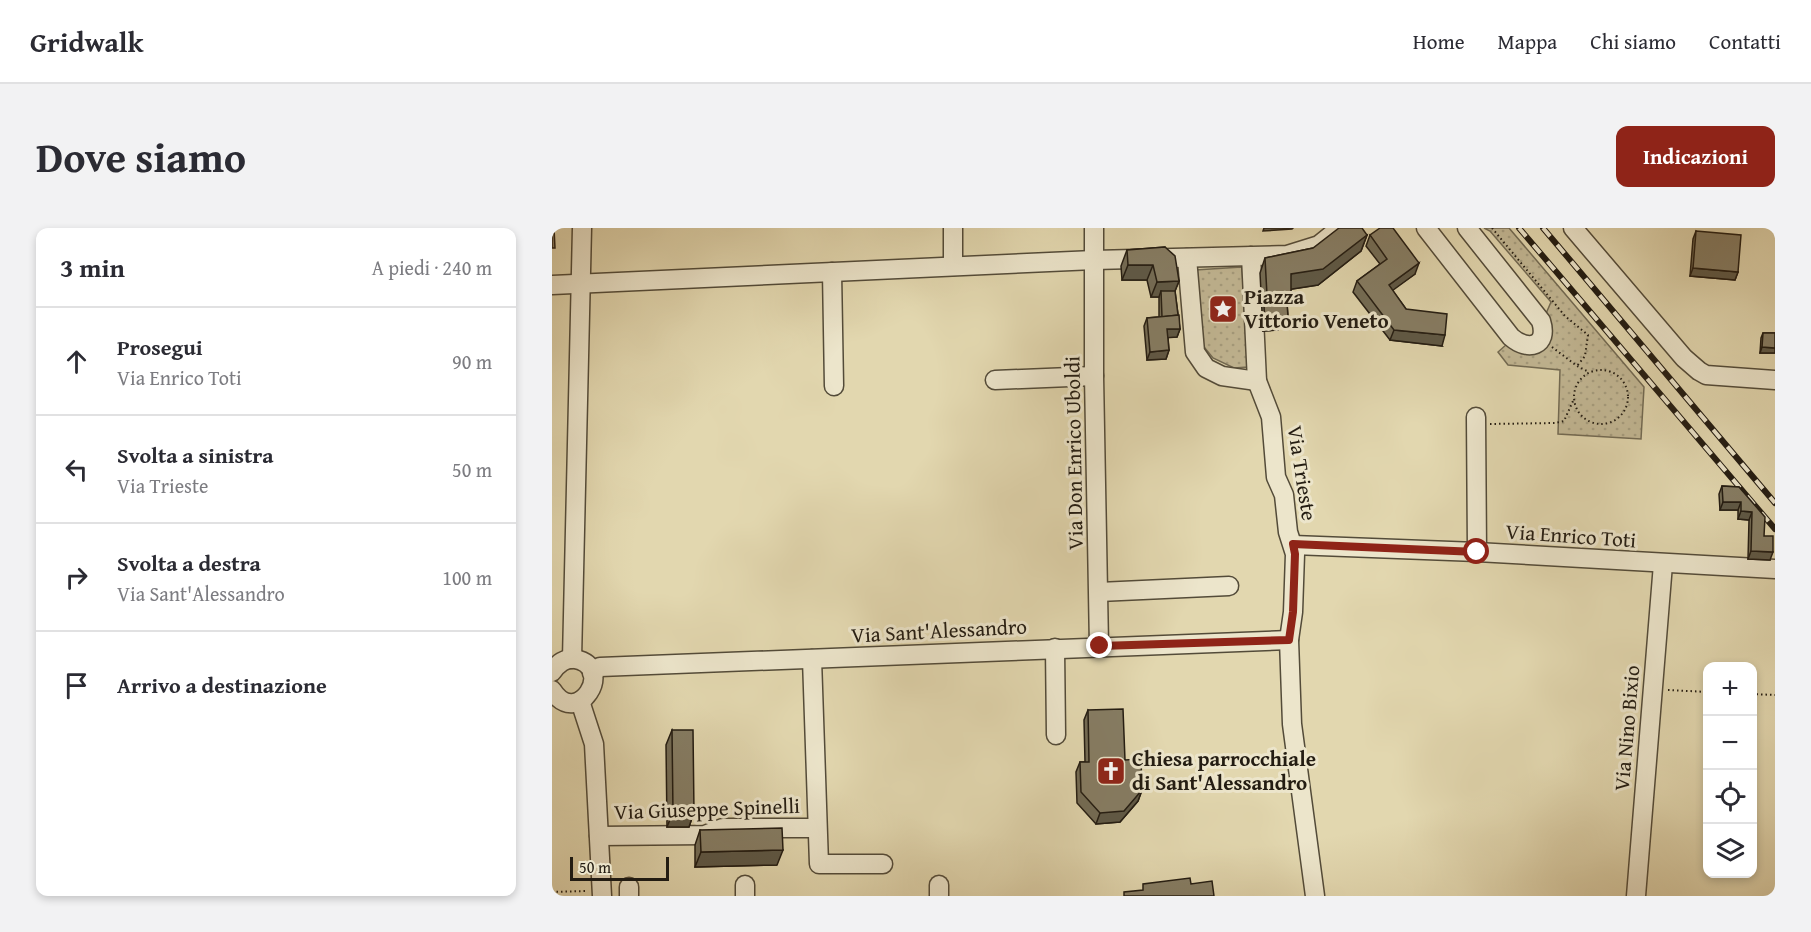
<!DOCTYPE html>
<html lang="it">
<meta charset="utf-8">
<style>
body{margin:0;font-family:"Gentium Book Plus",serif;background:#f2f2f3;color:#2b2b33}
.controls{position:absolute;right:18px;bottom:18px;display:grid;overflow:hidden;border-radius:12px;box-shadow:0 3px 9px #0003}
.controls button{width:54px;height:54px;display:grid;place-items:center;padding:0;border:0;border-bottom:2px solid #e1e1e2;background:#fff;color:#2b2b33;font:30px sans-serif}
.scale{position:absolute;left:18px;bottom:15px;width:99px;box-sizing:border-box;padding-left:6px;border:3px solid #231c12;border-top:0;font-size:16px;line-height:21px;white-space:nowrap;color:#231c12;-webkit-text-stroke:4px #ece5cb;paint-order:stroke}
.stop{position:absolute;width:18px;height:18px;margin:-14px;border:4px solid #8f2418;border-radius:50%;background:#fff}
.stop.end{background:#8f2418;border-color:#fff;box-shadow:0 2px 6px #0008}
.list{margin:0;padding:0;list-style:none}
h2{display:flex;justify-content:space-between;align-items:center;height:78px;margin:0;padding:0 24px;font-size:26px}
h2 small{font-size:20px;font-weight:400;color:#7c7c81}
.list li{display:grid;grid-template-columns:39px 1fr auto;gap:18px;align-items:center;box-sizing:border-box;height:108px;padding:0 24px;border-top:2px solid #e1e1e2}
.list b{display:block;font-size:22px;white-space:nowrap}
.list p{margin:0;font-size:20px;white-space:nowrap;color:#7c7c81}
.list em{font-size:20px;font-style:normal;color:#7c7c81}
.icon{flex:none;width:33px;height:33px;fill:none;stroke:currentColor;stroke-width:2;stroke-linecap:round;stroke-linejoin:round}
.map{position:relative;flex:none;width:1223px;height:668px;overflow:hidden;border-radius:12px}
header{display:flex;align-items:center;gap:36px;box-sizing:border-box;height:84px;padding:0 30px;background:#fff;border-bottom:2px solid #e1e1e2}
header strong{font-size:28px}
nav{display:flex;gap:33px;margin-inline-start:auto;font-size:21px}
.intro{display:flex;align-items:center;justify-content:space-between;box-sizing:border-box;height:144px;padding:0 36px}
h1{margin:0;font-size:42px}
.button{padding:15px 27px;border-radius:12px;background:#8f2418;color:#fff;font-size:21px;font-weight:700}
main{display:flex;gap:36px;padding:0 36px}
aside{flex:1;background:#fff;border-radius:12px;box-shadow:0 3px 9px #0003}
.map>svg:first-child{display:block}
.park{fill:url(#park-dots);stroke:#726a53;stroke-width:1.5}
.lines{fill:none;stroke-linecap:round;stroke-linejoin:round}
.minor-casing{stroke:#534b39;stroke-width:21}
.path{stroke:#231c12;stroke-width:2;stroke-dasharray:1.5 3;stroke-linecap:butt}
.minor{stroke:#ece5cb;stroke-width:18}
.rail-casing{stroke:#231c12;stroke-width:6}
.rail{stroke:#ece5cb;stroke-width:4;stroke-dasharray:11;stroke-linecap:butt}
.wall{fill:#736c56;stroke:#231c12;stroke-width:1.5}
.shaded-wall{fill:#5e5846;stroke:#231c12;stroke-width:1.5}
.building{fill:#867d64;stroke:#231c12;stroke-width:1.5}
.route{stroke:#8f2418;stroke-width:8}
.labels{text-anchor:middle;stroke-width:6;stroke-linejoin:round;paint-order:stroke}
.poi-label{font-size:21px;font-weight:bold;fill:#231c12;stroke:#ece5cb;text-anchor:start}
.street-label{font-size:21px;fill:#231c12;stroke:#ece5cb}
</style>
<header>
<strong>Gridwalk</strong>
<nav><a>Home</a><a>Mappa</a><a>Chi siamo</a><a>Contatti</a></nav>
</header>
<div class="intro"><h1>Dove siamo</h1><a class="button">Indicazioni</a></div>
<main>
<aside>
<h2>3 min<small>A piedi · 240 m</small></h2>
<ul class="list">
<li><svg class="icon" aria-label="ahead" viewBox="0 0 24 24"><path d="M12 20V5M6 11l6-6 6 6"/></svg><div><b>Prosegui</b><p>Via Enrico Toti</p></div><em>90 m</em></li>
<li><svg class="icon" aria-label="left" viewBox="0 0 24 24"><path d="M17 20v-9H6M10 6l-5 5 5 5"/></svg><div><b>Svolta a sinistra</b><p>Via Trieste</p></div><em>50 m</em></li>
<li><svg class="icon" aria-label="right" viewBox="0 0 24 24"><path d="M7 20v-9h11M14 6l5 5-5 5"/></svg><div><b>Svolta a destra</b><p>Via Sant'Alessandro</p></div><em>100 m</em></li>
<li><svg class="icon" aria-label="arrive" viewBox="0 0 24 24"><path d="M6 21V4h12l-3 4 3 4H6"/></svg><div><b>Arrivo a destinazione</b></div></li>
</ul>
</aside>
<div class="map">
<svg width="1223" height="668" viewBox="0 0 1223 668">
<defs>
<pattern id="park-dots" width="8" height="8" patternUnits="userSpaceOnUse" patternTransform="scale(1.5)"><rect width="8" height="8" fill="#c2b794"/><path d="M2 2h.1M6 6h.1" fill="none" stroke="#a69d7f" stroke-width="1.8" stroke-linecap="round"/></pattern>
</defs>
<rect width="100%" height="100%" fill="#e2d7af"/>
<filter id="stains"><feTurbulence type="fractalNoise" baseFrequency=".00333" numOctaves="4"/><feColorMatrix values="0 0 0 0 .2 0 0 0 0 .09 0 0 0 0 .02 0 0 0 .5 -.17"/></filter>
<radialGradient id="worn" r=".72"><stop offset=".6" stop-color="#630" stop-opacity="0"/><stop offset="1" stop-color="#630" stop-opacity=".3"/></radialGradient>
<g class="park">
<polygon points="932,0 957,0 1092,159 1089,211 1006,206 1008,142 956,137 946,124 955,116 977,125 999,74 938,3"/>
<polygon points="690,39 696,139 682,140 661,130 648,114 643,42"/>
</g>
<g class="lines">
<g class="minor-casing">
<g id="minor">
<polyline points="542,0 542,148 547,418"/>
<path d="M 874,0 L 959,109 C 976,124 997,118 989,93 L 915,0"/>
<polyline points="1021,0 1132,130 1147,143 1154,147 1223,152"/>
<polyline points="699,28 705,153 719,189 724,249 732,267 736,304 743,326 741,384 737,412 740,496 763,668"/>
<polyline points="635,30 643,124 654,140 670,148 705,153"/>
<polyline points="401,38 401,0"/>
<polyline points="280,44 282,158"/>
<polyline points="0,57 542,32 735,27 767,17 788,0"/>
<polyline points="443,152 542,148"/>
<polyline points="924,189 925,324"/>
<polyline points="741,317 925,324 1223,341"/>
<polyline points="547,364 677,358"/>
<polyline points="503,420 504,507"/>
<polyline points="20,431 30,0"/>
<polyline points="260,431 267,636 331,636"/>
<path d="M 0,444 C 5,436 14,429 23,431 C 65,439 25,502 0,462"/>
<polyline points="40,445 48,439 737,412"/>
<polyline points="28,473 42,516 50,668"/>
<polyline points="47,608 153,607 171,600 265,600"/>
<polyline points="193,657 193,668"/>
<polyline points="77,659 77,668"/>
<polyline points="387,668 387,657"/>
<polyline points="1084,668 1111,336"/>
</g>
</g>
<g class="path">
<polyline points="940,0 1013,88 1036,107 1033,128 1025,138"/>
<polyline points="1000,119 1025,138 1037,144"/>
<circle cx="1049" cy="169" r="27"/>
<polyline points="938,196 1003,195 1012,193 1021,173"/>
<polyline points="1116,462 1156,464"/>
<polyline points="1200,466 1223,467"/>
<polyline points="0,664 35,663"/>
</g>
<use href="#minor" class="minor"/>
<g class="rail-casing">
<g id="rail">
<polyline points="967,0 1223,301"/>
<polyline points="991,0 1223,275"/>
</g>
</g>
<use href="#rail" class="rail"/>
</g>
<g class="wall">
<polygon points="1144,3 1186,44 1183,52 1138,48 1141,11"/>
<polygon points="815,7 809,23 766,57 739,61 735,75 736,89 734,94 728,95 726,102 711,103 708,45 713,30 761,20"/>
<polygon points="818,7 863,46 840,62 854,81 890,118 838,112 801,64 805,53 828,36 814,18"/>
<polygon points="613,19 627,53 623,63 628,101 625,109 616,109 617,122 614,131 595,132 592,98 595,90 607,89 607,69 599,69 595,52 570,52 569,38 575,22"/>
<polygon points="1211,105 1223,105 1223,125 1208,125 1209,110"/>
<polygon points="1170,258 1187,259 1212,308 1218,332 1196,331 1197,292 1186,291 1186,282 1168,282 1167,266"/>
<polygon points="536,482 573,532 590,562 586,573 568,594 544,596 525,575 524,544 528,534 533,534 532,492"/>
<polygon points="120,502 142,584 137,599 115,599 114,517"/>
<polygon points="148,602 225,637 143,639 143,617"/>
</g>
<g class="shaded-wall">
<polygon points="712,0 741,0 740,1 711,3"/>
<polygon points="815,7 809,23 766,57 734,62 739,46"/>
<polygon points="867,35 863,46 833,68 837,57"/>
<polygon points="576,37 601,37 595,52 570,52"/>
<polygon points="1141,40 1186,44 1183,52 1138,48"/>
<polygon points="627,53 621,68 609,63 607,69 599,69 605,54"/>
<polygon points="739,66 733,81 712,77 715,67"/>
<polygon points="736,89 734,94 726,95 728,90"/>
<polygon points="728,97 726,102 711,103 713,98"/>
<polygon points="615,101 628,101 625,109 612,110"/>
<polygon points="842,102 893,107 890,118 838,112"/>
<polygon points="1210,119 1223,120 1223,125 1208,125"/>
<polygon points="617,122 614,131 595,132 598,124"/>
<polygon points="1171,274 1189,274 1186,282 1168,282"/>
<polygon points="1189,283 1200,284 1197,292 1186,291"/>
<polygon points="1199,323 1221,324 1218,332 1196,331"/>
<polygon points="590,562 586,573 568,594 544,596 548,585"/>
<polygon points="121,584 142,584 137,599 115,599"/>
<polygon points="231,622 225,637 143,639 149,624"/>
</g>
<g class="building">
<polygon points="0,0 2,0 3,20 0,20"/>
<polygon points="787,0 810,0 815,7 771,41 739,46 739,66 715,67 713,30 761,20"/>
<polygon points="828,0 841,0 867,35 837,57 854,81 895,86 893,107 842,102 805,53 835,31 818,7"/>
<polygon points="1144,3 1189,7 1186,44 1141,40"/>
<polygon points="613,19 623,28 627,53 605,54 601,37 576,37 575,22"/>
<polygon points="609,63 623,63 626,87 610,89"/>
<polygon points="735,75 736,89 728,90 728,97 713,98 712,77"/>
<polygon points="627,87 628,101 615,101 617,122 598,124 595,90"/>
<polygon points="1211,105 1223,105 1223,120 1210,119"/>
<polygon points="1170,258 1187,259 1213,289 1212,308 1221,308 1221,324 1199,323 1200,284 1189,283 1189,274 1171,274"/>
<polygon points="571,481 573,532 589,531 590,562 572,583 548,585 529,564 528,534 537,534 536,482"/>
<polygon points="120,502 141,502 142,584 121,584"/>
<polygon points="230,600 231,622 149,624 148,602"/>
<polygon points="638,650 639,656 660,653 662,668 572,668 572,664 591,662 591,656"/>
</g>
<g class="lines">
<polyline class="route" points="548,418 737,412 741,384 743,326 741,316 925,324"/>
</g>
<defs>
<g id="sight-square" transform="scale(1.5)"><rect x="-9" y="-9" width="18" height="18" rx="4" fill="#8f2418" stroke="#ece5cb"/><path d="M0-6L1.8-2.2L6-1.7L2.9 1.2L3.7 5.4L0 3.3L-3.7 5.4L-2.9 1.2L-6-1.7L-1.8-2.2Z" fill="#fff"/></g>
<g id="church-square" transform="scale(1.5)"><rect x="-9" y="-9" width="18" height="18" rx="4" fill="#8f2418" stroke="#ece5cb"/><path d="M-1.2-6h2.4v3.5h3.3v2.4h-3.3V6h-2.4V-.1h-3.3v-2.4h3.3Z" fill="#fff"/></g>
</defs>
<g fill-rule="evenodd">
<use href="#sight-square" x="671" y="81"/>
<use href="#church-square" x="559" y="543"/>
</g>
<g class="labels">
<g class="poi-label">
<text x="692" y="76">Piazza<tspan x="692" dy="24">Vittorio Veneto</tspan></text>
<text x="580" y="538">Chiesa parrocchiale<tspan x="580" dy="24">di Sant'Alessandro</tspan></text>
</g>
<g class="street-label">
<text transform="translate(522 225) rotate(-91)" y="7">Via Don Enrico Uboldi</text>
<text transform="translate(750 245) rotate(81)" y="7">Via Trieste</text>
<text transform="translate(1019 308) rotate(4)" y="7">Via Enrico Toti</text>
<text transform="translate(387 403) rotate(-3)" y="7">Via Sant'Alessandro</text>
<text transform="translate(1075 500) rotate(-85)" y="7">Via Nino Bixio</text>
<text transform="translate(155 581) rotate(-2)" y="7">Via Giuseppe Spinelli</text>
</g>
</g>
<rect width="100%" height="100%" filter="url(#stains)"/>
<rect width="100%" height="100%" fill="url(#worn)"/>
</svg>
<div class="controls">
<button>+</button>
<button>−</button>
<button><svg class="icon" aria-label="locate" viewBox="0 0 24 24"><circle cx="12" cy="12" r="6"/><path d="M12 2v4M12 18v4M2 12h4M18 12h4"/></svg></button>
<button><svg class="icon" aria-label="layers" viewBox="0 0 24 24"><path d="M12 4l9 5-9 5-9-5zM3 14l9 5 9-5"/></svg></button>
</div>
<div class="scale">50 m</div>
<div class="stop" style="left:925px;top:324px"></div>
<div class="stop end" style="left:548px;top:418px"></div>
</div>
</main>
